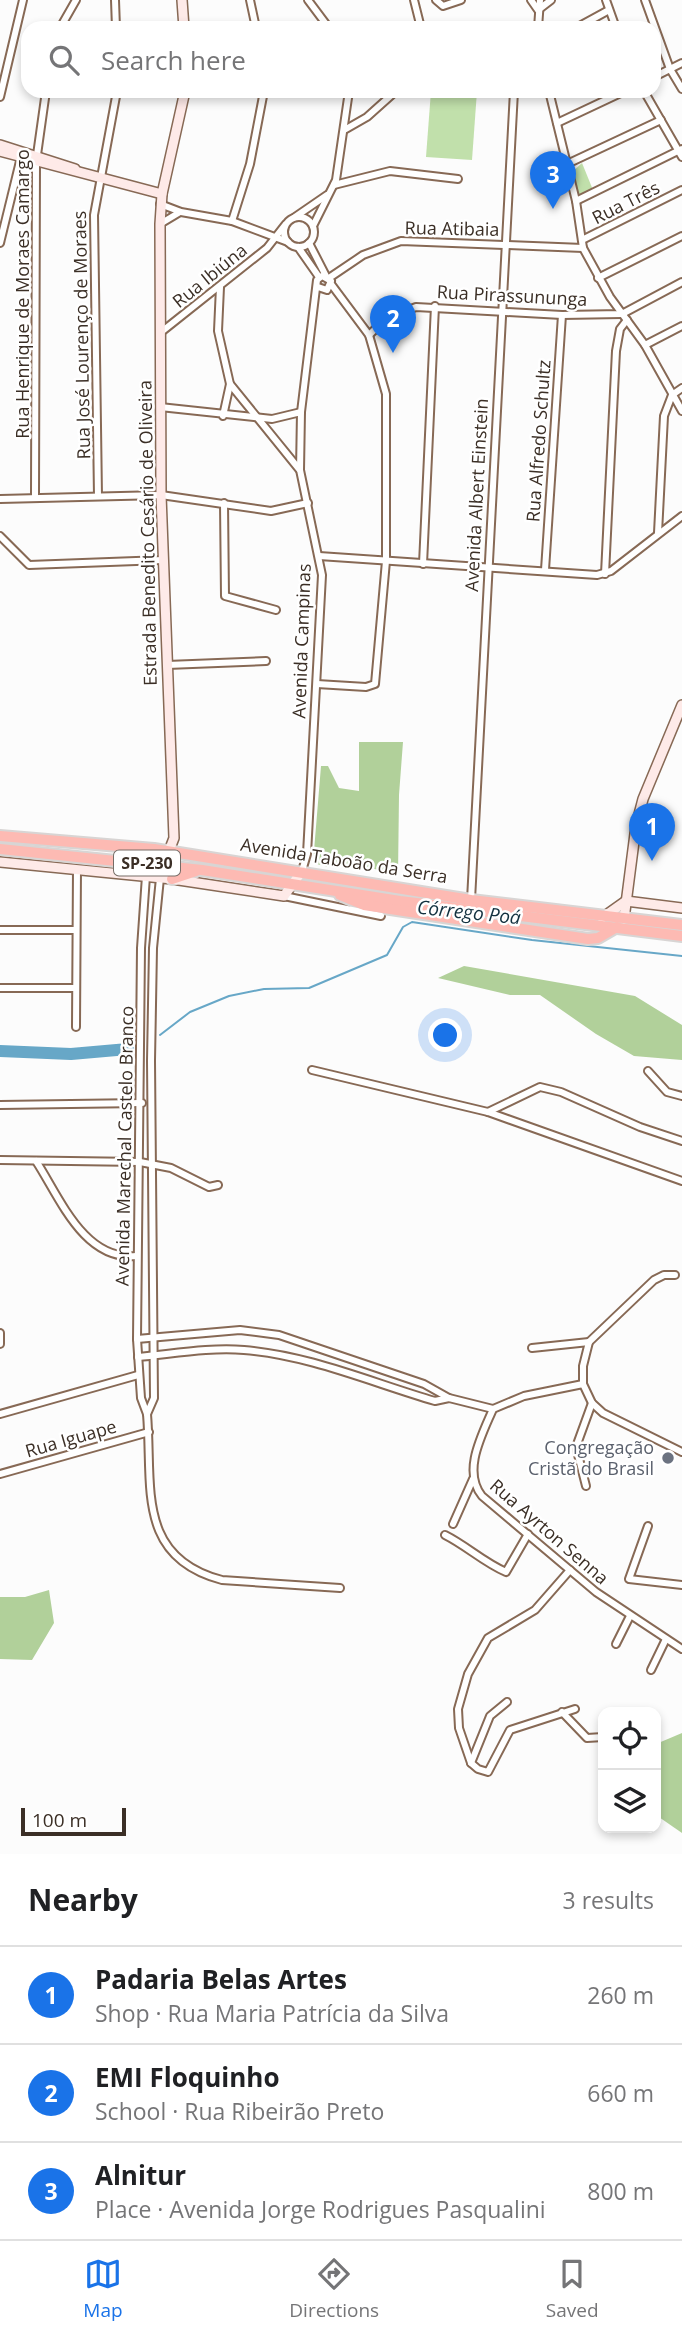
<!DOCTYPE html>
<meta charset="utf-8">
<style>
body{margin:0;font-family:"Open Sans",sans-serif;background:#f2f2f2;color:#202124}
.controls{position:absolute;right:21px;bottom:21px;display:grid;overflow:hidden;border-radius:14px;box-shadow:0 4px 10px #0003}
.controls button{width:63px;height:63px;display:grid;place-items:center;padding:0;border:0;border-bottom:2px solid #e0e0e0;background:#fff;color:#202124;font:35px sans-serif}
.scale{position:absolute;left:21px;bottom:18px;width:105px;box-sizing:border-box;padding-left:7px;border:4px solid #3b2f26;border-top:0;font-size:19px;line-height:24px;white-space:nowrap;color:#3b2f26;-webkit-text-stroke:5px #fff;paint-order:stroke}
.you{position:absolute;left:446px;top:1036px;width:24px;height:24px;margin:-18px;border:5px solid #fff;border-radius:50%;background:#1a73e8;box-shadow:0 0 0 10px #1a73e833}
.badge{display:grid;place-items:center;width:46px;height:46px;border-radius:50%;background:#1a73e8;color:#fff;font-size:23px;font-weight:700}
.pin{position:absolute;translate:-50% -58px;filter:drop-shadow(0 2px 4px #0008)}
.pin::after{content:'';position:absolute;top:37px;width:24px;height:21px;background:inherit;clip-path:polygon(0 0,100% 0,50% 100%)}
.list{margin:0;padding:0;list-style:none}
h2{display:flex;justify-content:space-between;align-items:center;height:91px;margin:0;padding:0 28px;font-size:30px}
h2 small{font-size:23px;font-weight:400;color:#757577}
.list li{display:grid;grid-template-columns:46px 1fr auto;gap:21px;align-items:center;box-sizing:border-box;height:98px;padding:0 28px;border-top:2px solid #e0e0e0}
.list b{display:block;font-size:26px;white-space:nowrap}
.list p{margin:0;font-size:23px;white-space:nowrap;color:#757577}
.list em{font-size:23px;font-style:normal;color:#757577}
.icon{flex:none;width:38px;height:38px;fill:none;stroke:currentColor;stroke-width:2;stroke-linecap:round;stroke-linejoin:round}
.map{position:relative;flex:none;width:682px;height:1854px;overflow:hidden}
.search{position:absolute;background:#fff;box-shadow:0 4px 10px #0003;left:21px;right:21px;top:21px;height:77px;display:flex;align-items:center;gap:18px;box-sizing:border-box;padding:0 24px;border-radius:21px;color:#757577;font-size:26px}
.sheet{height:385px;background:#fff}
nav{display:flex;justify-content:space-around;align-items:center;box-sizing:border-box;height:98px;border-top:2px solid #e0e0e0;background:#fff;font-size:19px;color:#757577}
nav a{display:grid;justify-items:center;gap:4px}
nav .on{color:#1a73e8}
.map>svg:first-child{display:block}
.green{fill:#c1e0ab}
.forest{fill:#b1d09a}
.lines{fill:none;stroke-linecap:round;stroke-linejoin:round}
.stream{stroke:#67a7c7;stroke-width:2}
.river{stroke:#67a7c7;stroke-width:12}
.street-casing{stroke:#876955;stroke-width:10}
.secondary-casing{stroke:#876955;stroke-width:12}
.highway-casing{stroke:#d8d5d4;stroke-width:14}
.street{stroke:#fff;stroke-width:6}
.secondary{stroke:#feeae8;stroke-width:9}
.highway{stroke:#fdbab3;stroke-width:10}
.worship-dot{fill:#6b7280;stroke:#fff;stroke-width:2.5}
.labels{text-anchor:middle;stroke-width:5;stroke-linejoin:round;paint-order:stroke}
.shield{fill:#fff;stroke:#766d67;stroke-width:2}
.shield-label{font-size:16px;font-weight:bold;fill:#3b2f26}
.street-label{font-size:18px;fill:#3b2f26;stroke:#fff}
.worship-label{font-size:18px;fill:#5b616d;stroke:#fff;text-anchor:end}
.water-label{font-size:19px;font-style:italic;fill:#13313f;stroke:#fff}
</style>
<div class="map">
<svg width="682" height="1854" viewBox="0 0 682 1854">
<rect width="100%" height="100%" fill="#fcfcfc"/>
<g class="green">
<polygon points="431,91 477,91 472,160 426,157"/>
<polygon points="582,163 593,190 579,196 572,172"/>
</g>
<g class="forest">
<polygon points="359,742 403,742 399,795 398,875 355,864 328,867 313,863 321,766 328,766 339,788 359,791"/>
<polygon points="464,966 635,996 682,1025 682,1060 634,1056 596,1034 540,995 510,995 438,978"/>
<polygon points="49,1590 54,1623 32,1660 0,1659 0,1597 25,1597"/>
<polygon points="682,1733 682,1833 656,1815 656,1744"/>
</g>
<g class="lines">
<polyline class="stream" points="160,1035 190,1012 229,996 264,989 309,988 387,955 403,927 412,922 532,940 682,956"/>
<polyline class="river" points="0,1051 71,1054 128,1049"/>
<g class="street-casing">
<g id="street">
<polyline points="115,0 116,28"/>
<polyline points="250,0 256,28"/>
<polyline points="308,0 329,28"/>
<polyline points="414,0 421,28"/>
<polyline points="436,0 443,6 461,0"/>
<polyline points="531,0 538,10 551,0"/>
<polyline points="606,0 616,28"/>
<polyline points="645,0 670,69 682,89"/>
<polyline points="60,28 76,0"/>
<polyline points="538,28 540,0"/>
<polyline points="576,28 609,10"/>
<polyline points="654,77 682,63"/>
<polyline points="549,91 576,201 583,248 610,297 645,345 682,411"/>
<polyline points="644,91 682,157"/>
<polyline points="0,97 23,0"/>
<polyline points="557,123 625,91"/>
<polyline points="346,129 367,117 396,91"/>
<polyline points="567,164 661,120"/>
<polyline points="334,185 390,171 458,179"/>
<polyline points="576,201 682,149"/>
<polyline points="160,204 181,212 232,221 288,242"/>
<polyline points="295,217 327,195"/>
<circle cx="299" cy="232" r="15"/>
<polyline points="232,221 250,164 264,91"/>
<polyline points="160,224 180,212"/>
<polyline points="313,226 336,180 349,91"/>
<polyline points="582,240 682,190"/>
<polyline points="0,243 22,153"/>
<polyline points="309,243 326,276"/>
<polyline points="298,247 319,277"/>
<polyline points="329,278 363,255 401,241 583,248"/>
<polyline points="598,278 682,236"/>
<polyline points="220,287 218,331 230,384 299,469"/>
<polyline points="160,333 267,248 285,225"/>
<polyline points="369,335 387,318 416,307 562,315 622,314 682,282"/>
<polyline points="645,345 682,326"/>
<polyline points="160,407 272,419 301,412"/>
<polyline points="223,416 230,384"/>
<polyline points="98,496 94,215 117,91"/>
<polyline points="35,497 36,162 46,91"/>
<polyline points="0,499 161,495 271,511 308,503"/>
<polyline points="224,503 225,596 276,610"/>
<polyline points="658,533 664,416 672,395 682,388"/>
<polyline points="0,536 29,565 163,560"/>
<polyline points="319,556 597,575 611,571 682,516"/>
<polyline points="423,564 435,306"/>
<polyline points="545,570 562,315"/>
<polyline points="605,574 616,351 620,329 627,320"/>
<polyline points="167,665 266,661"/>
<polyline points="317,684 366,687 375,684 386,561 386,394 369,335 331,284"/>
<polyline points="302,871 307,854 322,575 300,470 301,412 317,280 322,276 331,281 327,290 318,287"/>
<path d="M 146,876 L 141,948 L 137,1339 L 141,1398 L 147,1414 C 153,1485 135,1557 222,1580 L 340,1588"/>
<polyline points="284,896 381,916"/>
<polyline points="471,900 514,91"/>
<polyline points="0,930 76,930"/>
<polyline points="0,988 75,988"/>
<polyline points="76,1027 77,869"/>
<polyline points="312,1070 488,1112 682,1181"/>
<polyline points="648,1071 667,1092 682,1096"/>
<polyline points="0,1105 142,1103"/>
<polyline points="488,1112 540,1087 561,1092 640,1127 682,1141"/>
<polyline points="0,1160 140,1162 171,1168 209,1187 218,1185"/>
<path d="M 36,1161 C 60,1198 84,1261 136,1256"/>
<polyline points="675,1275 664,1275 654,1280 589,1342 583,1366 583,1384 592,1403 603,1413 682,1452"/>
<polyline points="0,1333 0,1344"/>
<polyline points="137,1339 240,1330 279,1335 424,1384 449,1398"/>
<polyline points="532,1348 589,1342"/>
<path d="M 138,1357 C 172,1354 210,1347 244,1350 C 309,1355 373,1383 435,1401 L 449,1398 L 493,1409"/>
<path d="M 583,1384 L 524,1396 L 493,1409 C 482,1435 462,1471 482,1496 L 596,1592 L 682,1649"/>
<polyline points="0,1414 138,1375"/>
<polyline points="147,1414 154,1398 151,1061 153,948 160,878"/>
<polyline points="0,1474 149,1432"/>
<polyline points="586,1486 576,1447 592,1403"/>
<polyline points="453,1524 473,1479"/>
<polyline points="648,1526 629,1579 682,1585"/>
<path d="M 445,1535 C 467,1546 483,1562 506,1572 L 528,1534"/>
<polyline points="570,1570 535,1610 488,1638 468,1674 458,1709 459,1728 471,1763 478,1769 488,1772 510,1730 575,1709"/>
<polyline points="616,1644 630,1616"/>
<polyline points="651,1670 666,1639"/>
<polyline points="562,1712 587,1738 603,1737"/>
<polyline points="471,1763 490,1716 507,1702"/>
</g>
</g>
<g class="secondary-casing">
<g id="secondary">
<polyline points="182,0 184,28"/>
<polyline points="0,145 75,169"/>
<polyline points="0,151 162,194"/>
<polyline points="0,862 172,879 284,896 302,871"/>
<polyline points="146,876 169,851 174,838 161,495 160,224 162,194 185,91"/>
<polyline points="626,901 682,908"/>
<polyline points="602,918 626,901"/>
<polyline points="624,919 636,826 643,799 682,705"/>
</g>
</g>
<g class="highway-casing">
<g id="highway">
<polyline points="0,836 154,849 471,900 682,925"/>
<polyline points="0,849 202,870 400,901 682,936"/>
<polyline points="172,879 196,871"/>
<polyline points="340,895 364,905 588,939 598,938 617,927"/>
</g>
</g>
<use href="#street" class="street"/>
<use href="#secondary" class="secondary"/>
<use href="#highway" class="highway"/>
</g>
<circle class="worship-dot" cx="668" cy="1458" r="7"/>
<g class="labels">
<rect class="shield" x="114" y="850.5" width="66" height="25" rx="5"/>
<g class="shield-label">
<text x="147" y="869">SP-230</text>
</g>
<g class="street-label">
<text transform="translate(626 203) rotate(-27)" y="6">Rua Três</text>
<text transform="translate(452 229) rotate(1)" y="6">Rua Atibaia</text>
<text transform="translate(210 276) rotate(-39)" y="6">Rua Ibiúna</text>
<text transform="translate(23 294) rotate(-90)" y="6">Rua Henrique de Moraes Camargo</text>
<text transform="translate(512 296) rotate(3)" y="6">Rua Pirassununga</text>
<text transform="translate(82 335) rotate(-91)" y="6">Rua José Lourenço de Moraes</text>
<text transform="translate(539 441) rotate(-86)" y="6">Rua Alfredo Schultz</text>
<text transform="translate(477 495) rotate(-87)" y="6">Avenida Albert Einstein</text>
<text transform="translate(148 533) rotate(-91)" y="6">Estrada Benedito Cesário de Oliveira</text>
<text transform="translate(302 641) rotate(-88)" y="6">Avenida Campinas</text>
<text transform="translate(344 861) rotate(9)" y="6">Avenida Taboão da Serra</text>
<text transform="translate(125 1146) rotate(-89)" y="6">Avenida Marechal Castelo Branco</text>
<text transform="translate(71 1439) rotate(-16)" y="6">Rua Iguape</text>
<text transform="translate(549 1532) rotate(41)" y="6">Rua Ayrton Senna</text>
</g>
<g class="worship-label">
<text x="654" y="1454">Congregação<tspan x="654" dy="21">Cristã do Brasil</tspan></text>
</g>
<g class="water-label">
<text transform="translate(469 912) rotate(6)" y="7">Córrego Poá</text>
</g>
</g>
</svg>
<div class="controls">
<button><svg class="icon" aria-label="locate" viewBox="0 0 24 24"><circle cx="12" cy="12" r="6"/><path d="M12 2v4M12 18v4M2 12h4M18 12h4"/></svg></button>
<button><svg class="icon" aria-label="layers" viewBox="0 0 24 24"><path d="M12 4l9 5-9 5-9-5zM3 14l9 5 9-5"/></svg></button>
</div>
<div class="scale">100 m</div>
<div class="you"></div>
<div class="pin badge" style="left:652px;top:861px">1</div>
<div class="pin badge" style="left:393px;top:353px">2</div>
<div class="pin badge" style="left:553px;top:209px">3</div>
<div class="search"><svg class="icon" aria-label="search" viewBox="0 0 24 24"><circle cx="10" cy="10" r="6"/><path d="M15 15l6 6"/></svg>Search here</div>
</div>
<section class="sheet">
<h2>Nearby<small>3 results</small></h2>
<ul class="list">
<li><span class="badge">1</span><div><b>Padaria Belas Artes</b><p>Shop · Rua Maria Patrícia da Silva</p></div><em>260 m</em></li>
<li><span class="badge">2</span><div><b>EMI Floquinho</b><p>School · Rua Ribeirão Preto</p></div><em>660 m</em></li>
<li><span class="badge">3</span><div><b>Alnitur</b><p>Place · Avenida Jorge Rodrigues Pasqualini</p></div><em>800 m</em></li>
</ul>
</section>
<nav>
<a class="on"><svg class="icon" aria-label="map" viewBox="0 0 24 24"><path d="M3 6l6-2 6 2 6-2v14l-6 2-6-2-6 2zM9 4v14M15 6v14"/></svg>Map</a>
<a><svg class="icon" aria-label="directions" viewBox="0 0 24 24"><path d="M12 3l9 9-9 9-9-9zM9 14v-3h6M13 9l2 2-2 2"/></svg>Directions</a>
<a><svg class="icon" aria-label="saved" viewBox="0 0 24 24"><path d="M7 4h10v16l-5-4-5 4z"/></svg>Saved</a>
</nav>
